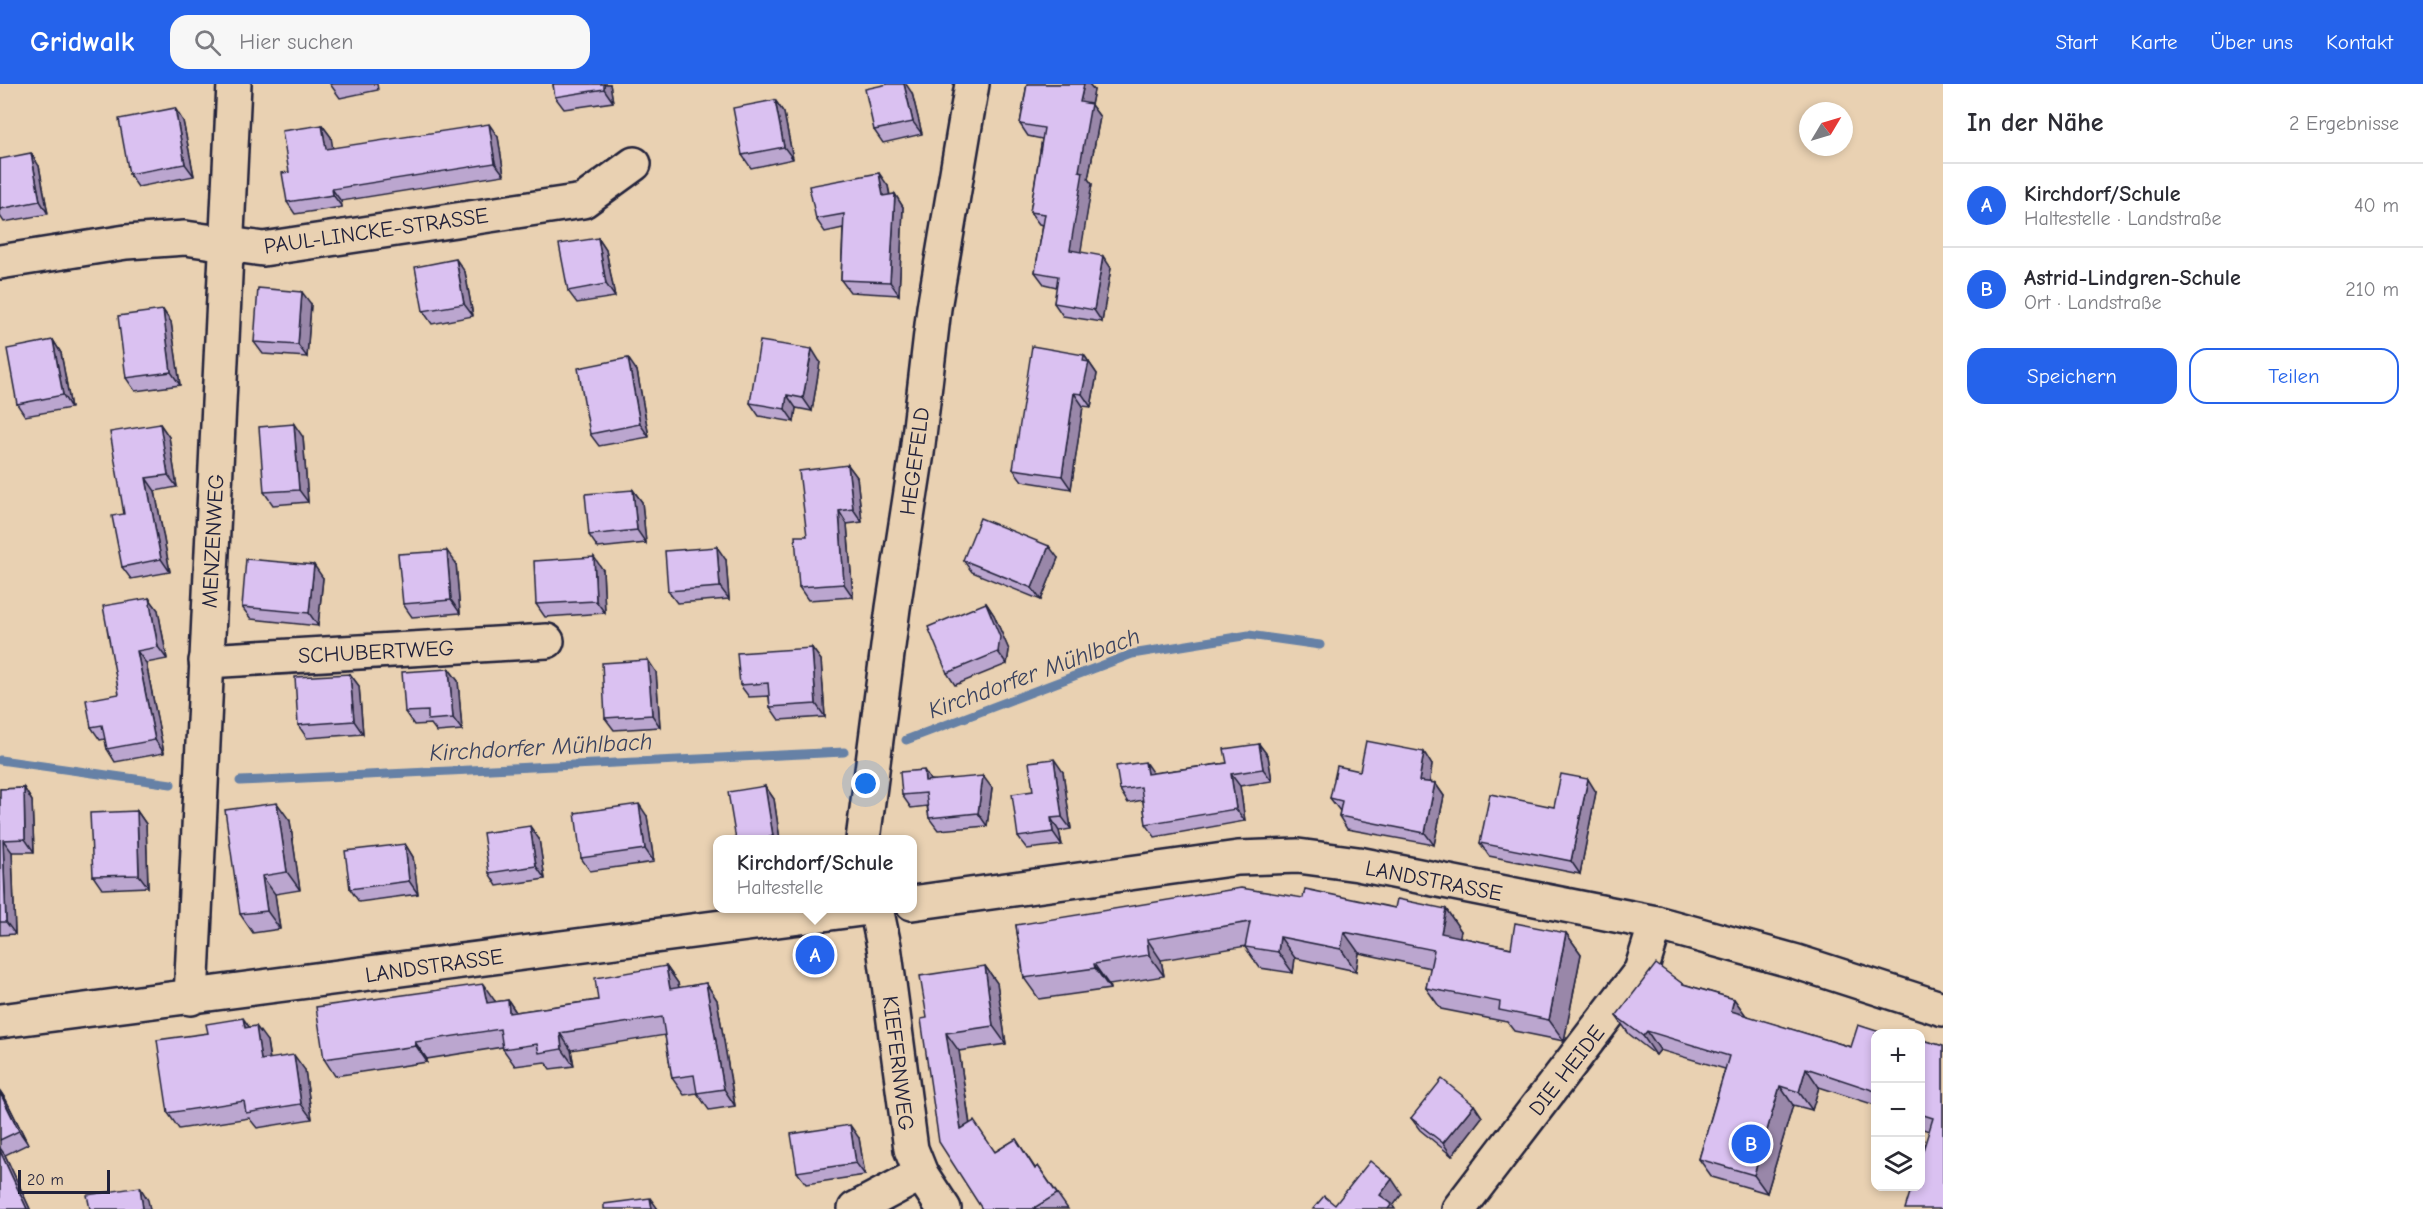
<!DOCTYPE html>
<html lang="de">
<meta charset="utf-8">
<style>
body{margin:0;font-family:"Comic Neue",sans-serif;background:#f7f7f7;color:#2b2b33}
.controls{position:absolute;right:18px;bottom:18px;display:grid;overflow:hidden;border-radius:12px;box-shadow:0 3px 9px #0003}
.controls button{width:54px;height:54px;display:grid;place-items:center;padding:0;border:0;border-bottom:2px solid #e1e1e2;background:#fff;color:#2b2b33;font:30px sans-serif}
.compass{position:absolute;left:1799px;top:18px;width:54px;height:54px;border-radius:50%;background:#fff;box-shadow:0 3px 9px #0003;rotate:52deg}
.scale{position:absolute;left:18px;bottom:15px;width:92px;box-sizing:border-box;padding-left:6px;border:3px solid #22223b;border-top:0;font-size:16px;line-height:21px;white-space:nowrap;color:#22223b;-webkit-text-stroke:4px #e9d1b2;paint-order:stroke}
.you{position:absolute;left:866px;top:700px;width:21px;height:21px;margin:-15px;border:4px solid #fff;border-radius:50%;background:#1a73e8;box-shadow:0 0 0 9px #1a73e833}
.badge{display:grid;place-items:center;width:39px;height:39px;border-radius:50%;background:#2563eb;color:#fff;font-size:20px;font-weight:700}
.pin{position:absolute;translate:-50% -50%;border:3px solid #fff;box-shadow:0 2px 6px #0006}
.popup{position:absolute;left:713px;top:751px;width:204px;height:78px;box-sizing:border-box;display:grid;place-content:center;border-radius:12px;background:#fff;filter:drop-shadow(0 2px 4px #0005);font-size:20px;white-space:nowrap;color:#7c7c81}
.popup b{font-size:22px;color:#2b2b33}
.popup::after{content:'';position:absolute;left:50%;top:100%;margin-left:-12px;border:12px solid transparent;border-top-color:#fff}
.list{margin:0;padding:0;list-style:none}
h2{display:flex;justify-content:space-between;align-items:center;height:78px;margin:0;padding:0 24px;font-size:26px}
h2 small{font-size:20px;font-weight:400;color:#7c7c81}
.list li{display:grid;grid-template-columns:39px 1fr auto;gap:18px;align-items:center;box-sizing:border-box;height:84px;padding:0 24px;border-top:2px solid #e1e1e2}
.list b{display:block;font-size:22px;white-space:nowrap}
.list p{margin:0;font-size:20px;white-space:nowrap;color:#7c7c81}
.list em{font-size:20px;font-style:normal;color:#7c7c81}
.actions{display:flex;gap:12px;padding:18px 24px}
.actions a{flex:1;padding:14px 0;border:2px solid #2563eb;border-radius:18px;text-align:center;font-size:21px;color:#2563eb}
.actions .main{background:#2563eb;color:#fff}
.icon{flex:none;width:33px;height:33px;fill:none;stroke:currentColor;stroke-width:2;stroke-linecap:round;stroke-linejoin:round}
.map{position:relative;flex:none;width:1943px;height:1125px;overflow:hidden}
header{display:flex;align-items:center;gap:36px;box-sizing:border-box;height:84px;padding:0 30px;background:#2563eb;color:#fff}
header strong{font-size:28px}
nav{display:flex;gap:33px;margin-inline-start:auto;font-size:21px}
.search{width:420px;height:54px;background:#f7f7f7;display:flex;align-items:center;gap:15px;box-sizing:border-box;padding:0 21px;border-radius:18px;color:#7c7c81;font-size:22px}
main{display:flex}
aside{flex:1;background:#fff}
.map>svg:first-child{display:block}
.lines{fill:none;stroke-linecap:round;stroke-linejoin:round}
.stream{stroke:#6681a6;stroke-width:9}
.minor-casing{stroke:#22223b;stroke-width:38}
.minor{stroke:#e9d1b2;stroke-width:33}
.wall{fill:#bba6cf;stroke:#22223b;stroke-width:1.5}
.shaded-wall{fill:#9987a9;stroke:#22223b;stroke-width:1.5}
.building{fill:#dac1f1;stroke:#22223b;stroke-width:1.5}
.labels{text-anchor:middle;stroke-width:4.5;stroke-linejoin:round;paint-order:stroke}
.street-label{font-size:22px;fill:#22223b;stroke:#e9d1b2}
.water-label{font-size:24px;font-style:italic;fill:#39425f;stroke:#e9d1b2}
</style>
<header>
<strong>Gridwalk</strong>
<div class="search"><svg class="icon" aria-label="search" viewBox="0 0 24 24"><circle cx="10" cy="10" r="6"/><path d="M15 15l6 6"/></svg>Hier suchen</div>
<nav><a>Start</a><a>Karte</a><a>Über uns</a><a>Kontakt</a></nav>
</header>
<main>
<div class="map">
<svg width="1943" height="1125" viewBox="0 0 1943 1125">
<rect width="100%" height="100%" fill="#e9d1b2"/>
<filter id="ink" filterUnits="userSpaceOnUse"><feTurbulence type="fractalNoise" baseFrequency=".0167" numOctaves="2"/><feDisplacementMap in="SourceGraphic" scale="12" xChannelSelector="R" yChannelSelector="G"/><feConvolveMatrix kernelMatrix="1 2 1 2 8 2 1 2 1" color-interpolation-filters="sRGB"/></filter>
<g filter="url(#ink)">
<g class="lines">
<g class="stream">
<polyline points="906,656 1132,570 1249,551 1320,561"/>
<polyline points="0,676 171,700"/>
<polyline points="240,697 844,668"/>
</g>
<g class="minor-casing">
<g id="minor">
<polyline points="0,178 126,158 185,154 263,165 583,117 634,80"/>
<polyline points="206,577 547,557"/>
<polyline points="863,756 893,524 917,369 934,224 972,0"/>
<polyline points="912,819 1238,774 1298,772 1358,780 1656,839 1797,878 1943,925"/>
<polyline points="876,824 884,862 911,1065 921,1090 944,1125"/>
<polyline points="191,914 234,0"/>
<polyline points="0,937 869,824"/>
<polyline points="855,1125 921,1090"/>
<polyline points="1459,1125 1641,887 1656,839"/>
</g>
</g>
<use href="#minor" class="minor"/>
</g>
<g class="wall">
<polygon points="330,0 377,0 378,6 340,14"/>
<polygon points="553,0 610,0 613,18 564,25 555,13"/>
<polygon points="1027,0 1089,0 1094,6 1091,21 1100,33 1088,95 1092,100 1080,168 1111,184 1102,238 1063,232 1054,219 1057,203 1044,200 1035,188 1043,141 1039,140 1030,128 1042,55 1028,52 1020,40"/>
<polygon points="912,9 922,50 883,59 874,46"/>
<polygon points="775,16 784,29 793,75 751,84 742,71"/>
<polygon points="183,37 194,92 138,103 129,90"/>
<polygon points="322,41 331,53 332,64 498,53 504,91 341,117 342,123 295,130 287,118 289,88"/>
<polygon points="0,75 39,82 48,130 4,138 0,132"/>
<polygon points="888,102 890,111 895,110 903,123 899,211 850,208 841,196 843,144 825,148 816,135"/>
<polygon points="598,154 606,166 615,213 577,219 568,207"/>
<polygon points="465,188 473,232 432,240 423,227"/>
<polygon points="311,220 307,273 263,270 254,258"/>
<polygon points="163,226 171,238 180,301 135,307 126,294"/>
<polygon points="53,256 61,269 71,324 25,332 17,320"/>
<polygon points="1084,271 1097,290 1091,323 1083,322 1071,405 1022,397 1013,385"/>
<polygon points="820,278 812,327 796,324 794,338 759,332 750,319"/>
<polygon points="637,287 649,353 599,362 590,350"/>
<polygon points="160,340 169,353 177,403 155,407 170,488 131,495 122,483 124,430"/>
<polygon points="303,353 308,418 273,421 264,408"/>
<polygon points="848,381 857,393 862,438 847,440 853,513 808,516 799,503 807,452"/>
<polygon points="633,406 642,418 646,459 598,464 589,451"/>
<polygon points="1058,474 1041,516 972,488 963,476"/>
<polygon points="726,476 729,515 677,519 668,507"/>
<polygon points="456,479 460,529 412,533 403,520"/>
<polygon points="603,486 605,529 545,533 536,520"/>
<polygon points="323,494 318,542 251,535 242,523"/>
<polygon points="149,514 158,526 167,575 146,579 164,669 115,678 107,665 105,655 100,656 91,643 119,610"/>
<polygon points="986,519 994,531 1009,566 1007,580 955,601 947,589"/>
<polygon points="812,564 821,576 825,633 779,636 770,623 769,612 749,613 740,601"/>
<polygon points="449,585 458,597 462,646 437,648 431,640 414,641 405,628"/>
<polygon points="656,588 660,643 614,646 605,634"/>
<polygon points="350,590 359,602 363,650 307,654 298,641"/>
<polygon points="1259,660 1268,672 1272,697 1240,702 1245,737 1155,753 1146,740 1143,716 1128,719 1120,706 1153,689 1227,679"/>
<polygon points="1432,681 1429,698 1435,699 1444,712 1434,761 1347,745 1339,732 1340,727 1330,714 1360,687"/>
<polygon points="1063,688 1071,745 1059,747 1062,761 1027,765 1018,753 1033,707"/>
<polygon points="931,696 992,704 987,742 938,746 929,734 927,722 911,724 902,711"/>
<polygon points="765,702 774,715 780,756 736,756"/>
<polygon points="24,704 32,717 34,768 12,768 15,850 0,851 0,705"/>
<polygon points="1596,708 1580,790 1489,772 1480,759 1554,723"/>
<polygon points="137,727 146,740 148,803 102,805 93,792"/>
<polygon points="647,732 654,778 590,787 581,774"/>
<polygon points="290,737 300,806 275,810 280,845 253,849 240,830"/>
<polygon points="539,755 545,795 497,802 489,789"/>
<polygon points="405,760 413,773 418,810 359,818 350,805"/>
<polygon points="1303,814 1395,824 1446,825 1461,847 1459,853 1511,864 1566,849 1581,870 1564,957 1514,947 1507,938 1441,925 1426,904 1431,884 1359,869 1356,887 1295,874 1293,889 1260,884 1245,863 1246,862 1161,876 1164,892 1109,901 1110,905 1039,915 1024,894 1016,841"/>
<polygon points="666,882 678,899 679,904 706,899 717,916 735,1022 709,1026 697,1009 684,1011 672,994 665,951 571,966 574,982 550,985 545,978 515,982 503,965 503,963 427,975 427,978 335,992 324,975 495,917 495,918 508,916 516,928 598,916"/>
<polygon points="985,882 997,899 1006,960 959,967 970,1040 995,1068 1016,1055 1035,1084 1038,1082 1068,1125 982,1125 927,934"/>
<polygon points="1683,900 1734,915 1746,932 1851,963 1875,950 1875,1021 1819,1003 1812,1026 1793,1021 1767,1109 1712,1093 1699,1075 1725,985 1660,966 1656,971 1629,950 1616,932"/>
<polygon points="250,943 267,957 270,975 305,986 312,1035 257,1044 249,1034 179,1045 168,1029"/>
<polygon points="1920,955 1943,962 1943,1125 1929,1047 1920,1044"/>
<polygon points="0,1007 6,1016 28,1060 5,1071 30,1125 0,1125"/>
<polygon points="1474,1021 1482,1033 1452,1072 1420,1046 1411,1034"/>
<polygon points="859,1054 865,1091 806,1100 797,1088"/>
</g>
<g class="shaded-wall">
<polygon points="604,0 610,0 613,18 604,5"/>
<polygon points="904,0 906,0 912,9 922,50 913,38"/>
<polygon points="1084,0 1089,0 1094,6 1091,21 1100,33 1088,95 1092,100 1079,178 1070,166 1080,18"/>
<polygon points="775,16 784,29 793,75 784,63"/>
<polygon points="175,24 183,37 194,92 185,80"/>
<polygon points="489,40 498,53 504,91 495,79"/>
<polygon points="322,41 331,53 335,78 326,65"/>
<polygon points="31,69 39,82 48,130 40,117"/>
<polygon points="879,89 888,102 892,125 883,112"/>
<polygon points="332,105 341,117 342,123 333,111"/>
<polygon points="895,110 903,123 899,211 890,198"/>
<polygon points="598,154 606,166 615,213 606,200"/>
<polygon points="1103,172 1111,184 1102,238 1094,226"/>
<polygon points="456,175 465,188 473,232 464,220"/>
<polygon points="302,208 311,220 307,273 298,261"/>
<polygon points="163,226 171,238 180,301 171,288"/>
<polygon points="53,256 61,269 71,324 63,311"/>
<polygon points="812,265 820,278 812,327 803,314"/>
<polygon points="1084,271 1097,290 1091,323 1082,310 1083,277"/>
<polygon points="628,274 637,287 649,353 640,340"/>
<polygon points="1074,309 1083,322 1071,405 1062,392"/>
<polygon points="787,311 796,324 794,338 785,325"/>
<polygon points="160,340 169,353 177,403 168,391"/>
<polygon points="294,340 303,353 308,418 299,406"/>
<polygon points="848,381 857,393 862,438 853,425"/>
<polygon points="146,394 155,407 170,488 161,475"/>
<polygon points="633,406 642,418 646,459 637,446"/>
<polygon points="839,427 847,440 853,513 844,500"/>
<polygon points="1049,462 1058,474 1041,516 1032,504"/>
<polygon points="717,463 726,476 729,515 720,503"/>
<polygon points="447,467 456,479 460,529 451,516"/>
<polygon points="594,473 603,486 605,529 596,517"/>
<polygon points="314,481 323,494 318,542 309,529"/>
<polygon points="149,514 158,526 167,575 158,563"/>
<polygon points="986,519 994,531 1009,566 1007,580 998,568"/>
<polygon points="812,564 821,576 825,633 816,620"/>
<polygon points="137,567 146,579 164,669 155,656"/>
<polygon points="648,576 656,588 660,643 652,631"/>
<polygon points="449,585 458,597 462,646 453,634"/>
<polygon points="350,590 359,602 363,650 354,637"/>
<polygon points="1259,660 1268,672 1272,697 1263,685"/>
<polygon points="1424,668 1432,681 1428,709 1419,697"/>
<polygon points="1054,675 1063,688 1071,745 1062,733"/>
<polygon points="1145,678 1154,691 1147,690"/>
<polygon points="924,686 932,699 925,697"/>
<polygon points="1231,690 1240,702 1245,737 1236,725"/>
<polygon points="983,692 992,704 987,742 978,729"/>
<polygon points="1588,695 1596,708 1580,790 1571,777"/>
<polygon points="1435,699 1444,712 1434,761 1425,749"/>
<polygon points="765,702 774,715 780,756 775,756 773,752"/>
<polygon points="24,704 32,717 34,768 25,755"/>
<polygon points="277,719 290,737 300,806 287,788"/>
<polygon points="639,720 647,732 654,778 645,765"/>
<polygon points="137,727 146,740 148,803 139,791"/>
<polygon points="1051,734 1059,747 1062,761 1053,748"/>
<polygon points="530,742 539,755 545,795 536,782"/>
<polygon points="3,756 12,768 15,850 6,838"/>
<polygon points="405,760 413,773 418,810 409,797"/>
<polygon points="262,792 275,810 280,845 267,827"/>
<polygon points="1446,825 1461,847 1456,870 1441,849"/>
<polygon points="1344,848 1359,869 1356,887 1341,865"/>
<polygon points="1566,849 1581,870 1564,957 1549,936"/>
<polygon points="1280,853 1295,874 1293,889 1278,868"/>
<polygon points="1147,855 1161,876 1164,892 1149,871"/>
<polygon points="1094,880 1109,901 1110,905 1095,884"/>
<polygon points="666,882 678,899 682,922 670,905"/>
<polygon points="985,882 997,899 1006,960 993,942"/>
<polygon points="706,899 717,916 735,1022 724,1005"/>
<polygon points="483,900 495,917 498,936 487,919"/>
<polygon points="1734,915 1747,933 1731,927"/>
<polygon points="508,916 519,933 509,929"/>
<polygon points="243,934 254,950 245,944"/>
<polygon points="256,942 267,957 272,992 261,976"/>
<polygon points="1647,947 1660,966 1656,971 1643,952"/>
<polygon points="560,949 571,966 574,982 562,965"/>
<polygon points="946,949 959,967 973,1063 961,1045"/>
<polygon points="415,958 427,975 427,978 416,962"/>
<polygon points="294,971 305,986 312,1035 301,1020"/>
<polygon points="1806,984 1819,1003 1812,1026 1799,1008"/>
<polygon points="1780,1002 1793,1021 1767,1109 1754,1091"/>
<polygon points="0,1007 6,1016 28,1060 19,1047"/>
<polygon points="1474,1021 1482,1033 1452,1072 1443,1059"/>
<polygon points="850,1041 859,1054 865,1091 856,1079"/>
<polygon points="0,1064 5,1071 30,1125 27,1125 0,1067"/>
<polygon points="1392,1095 1402,1110 1393,1122 1395,1125 1388,1125 1380,1111"/>
<polygon points="140,1103 148,1116 150,1125 143,1125"/>
<polygon points="650,1114 658,1125 652,1125"/>
</g>
<g class="building">
<polygon points="553,0 604,0 604,5 555,13"/>
<polygon points="888,0 904,0 913,38 874,46 865,5"/>
<polygon points="1027,0 1084,0 1080,18 1091,20 1079,87 1083,88 1070,166 1103,172 1094,226 1054,219 1058,192 1035,188 1045,130 1030,128 1044,44 1020,40"/>
<polygon points="775,16 784,63 742,71 733,24"/>
<polygon points="175,24 185,80 129,90 119,35"/>
<polygon points="489,40 495,79 332,105 333,111 287,118 282,89 289,88 282,47 322,41 326,65"/>
<polygon points="31,69 40,117 0,125 0,75"/>
<polygon points="879,89 883,112 895,110 890,198 841,196 844,130 816,135 809,102"/>
<polygon points="598,154 606,200 568,207 559,160"/>
<polygon points="456,175 464,220 423,227 415,183"/>
<polygon points="258,204 302,208 298,261 254,258"/>
<polygon points="163,226 171,288 126,294 118,232"/>
<polygon points="53,256 63,311 17,320 7,265"/>
<polygon points="760,257 812,265 803,314 787,311 785,325 750,319"/>
<polygon points="1032,262 1084,271 1083,277 1089,278 1082,310 1074,309 1062,392 1013,385"/>
<polygon points="628,274 640,340 590,350 578,284"/>
<polygon points="160,340 168,391 146,394 161,475 122,483 112,432 124,430 110,348"/>
<polygon points="294,340 299,406 264,408 259,343"/>
<polygon points="848,381 853,425 839,427 844,500 799,503 795,452 807,452 799,387"/>
<polygon points="633,406 637,446 589,451 585,410"/>
<polygon points="980,434 1049,462 1032,504 963,476"/>
<polygon points="717,463 720,503 668,507 665,467"/>
<polygon points="447,467 451,516 403,520 398,470"/>
<polygon points="594,473 596,517 536,520 534,477"/>
<polygon points="246,475 314,481 309,529 242,523"/>
<polygon points="149,514 158,563 137,567 155,656 107,665 102,641 91,643 86,616 119,610 103,522"/>
<polygon points="986,519 1000,553 998,568 947,589 928,543"/>
<polygon points="812,564 816,620 770,623 768,599 740,601 737,569"/>
<polygon points="648,576 652,631 605,634 602,579"/>
<polygon points="449,585 453,634 428,636 428,627 405,628 402,588"/>
<polygon points="350,590 354,637 298,641 295,593"/>
<polygon points="1366,657 1424,668 1419,697 1435,699 1425,749 1339,732 1342,717 1330,714 1337,682 1360,687"/>
<polygon points="1259,660 1263,685 1231,690 1236,725 1146,740 1141,703 1120,706 1116,682 1145,678 1147,690 1227,679 1224,665"/>
<polygon points="1054,675 1062,733 1051,734 1053,748 1018,753 1012,710 1033,707 1029,678"/>
<polygon points="924,686 925,697 983,692 978,729 929,734 926,709 902,711 900,688"/>
<polygon points="1561,690 1588,695 1571,777 1480,759 1490,710 1554,723"/>
<polygon points="765,702 773,752 747,756 736,756 728,708"/>
<polygon points="24,704 25,755 3,756 6,838 0,838 0,705"/>
<polygon points="277,719 287,788 262,792 267,827 240,830 225,726"/>
<polygon points="639,720 645,765 581,774 575,729"/>
<polygon points="137,727 139,791 93,792 90,729"/>
<polygon points="530,742 536,782 489,789 483,749"/>
<polygon points="405,760 409,797 350,805 345,767"/>
<polygon points="1241,804 1303,814 1305,805 1395,824 1397,815 1446,825 1441,849 1511,864 1515,839 1566,849 1549,936 1499,926 1500,918 1426,904 1434,866 1344,848 1341,865 1280,853 1278,868 1245,863 1250,838 1147,855 1149,871 1094,880 1095,884 1024,894 1016,841"/>
<polygon points="1656,880 1683,900 1734,915 1731,927 1851,963 1858,941 1886,950 1875,950 1875,1007 1806,984 1799,1008 1780,1002 1754,1091 1699,1075 1729,972 1647,947 1643,952 1616,932"/>
<polygon points="666,882 670,905 706,899 724,1005 697,1009 694,991 672,994 662,933 560,949 562,965 539,969 537,960 503,965 500,945 415,958 416,962 324,975 316,923 483,900 487,919 508,916 509,929 598,916 595,894"/>
<polygon points="985,882 993,942 946,949 961,1045 974,1037 995,1068 1016,1055 1035,1085 1038,1082 1057,1110 1034,1124 1035,1125 982,1125 939,1058 921,935 927,934 920,892"/>
<polygon points="243,934 245,944 256,942 261,976 294,971 301,1020 246,1029 244,1017 168,1029 157,956 208,949 206,940"/>
<polygon points="1920,955 1943,962 1943,1125 1905,1125 1912,1102 1920,1102 1920,1076 1933,1034 1920,1030"/>
<polygon points="1442,995 1474,1021 1443,1059 1411,1034"/>
<polygon points="0,1009 19,1047 0,1056"/>
<polygon points="850,1041 856,1079 797,1088 791,1050"/>
<polygon points="0,1067 27,1125 0,1125"/>
<polygon points="1370,1077 1392,1095 1380,1111 1392,1120 1388,1125 1313,1125 1324,1112 1335,1121"/>
<polygon points="140,1103 143,1125 90,1125 87,1111"/>
<polygon points="650,1114 652,1125 604,1125 604,1120"/>
</g>
</g>
<g class="labels">
<g class="street-label">
<text transform="translate(376 146) rotate(-8)" y="8">PAUL-LINCKE-STRASSE</text>
<text transform="translate(914 377) rotate(-82)" y="8">HEGEFELD</text>
<text transform="translate(212 457) rotate(-87)" y="8">MENZENWEG</text>
<text transform="translate(376 567) rotate(-3)" y="8">SCHUBERTWEG</text>
<text transform="translate(1434 796) rotate(11)" y="8">LANDSTRASSE</text>
<text transform="translate(434 881) rotate(-8)" y="8">LANDSTRASSE</text>
<text transform="translate(899 979) rotate(83)" y="8">KIEFERNWEG</text>
<text transform="translate(1566 986) rotate(-52)" y="8">DIE HEIDE</text>
</g>
<g class="water-label">
<text transform="translate(1034 589) rotate(-20)" y="8">Kirchdorfer Mühlbach</text>
<text transform="translate(541 663) rotate(-3)" y="8">Kirchdorfer Mühlbach</text>
</g>
</g>
</svg>
<div class="controls">
<button>+</button>
<button>−</button>
<button><svg class="icon" aria-label="layers" viewBox="0 0 24 24"><path d="M12 4l9 5-9 5-9-5zM3 14l9 5 9-5"/></svg></button>
</div>
<svg class="compass" viewBox="-18 -18 36 36"><path d="M0-13l5 13h-10z" fill="#e53935"/><path d="M0 13l5-13h-10z" fill="#7c7c81"/></svg>
<div class="scale">20 m</div>
<div class="you"></div>
<div class="pin badge" style="left:815px;top:871px">A</div>
<div class="popup"><b>Kirchdorf/Schule</b>Haltestelle</div>
<div class="pin badge" style="left:1751px;top:1060px">B</div>
</div>
<aside>
<h2>In der Nähe<small>2 Ergebnisse</small></h2>
<ul class="list">
<li><span class="badge">A</span><div><b>Kirchdorf/Schule</b><p>Haltestelle · Landstraße</p></div><em>40 m</em></li>
<li><span class="badge">B</span><div><b>Astrid-Lindgren-Schule</b><p>Ort · Landstraße</p></div><em>210 m</em></li>
</ul>
<div class="actions"><a class="main">Speichern</a><a>Teilen</a></div>
</aside>
</main>
